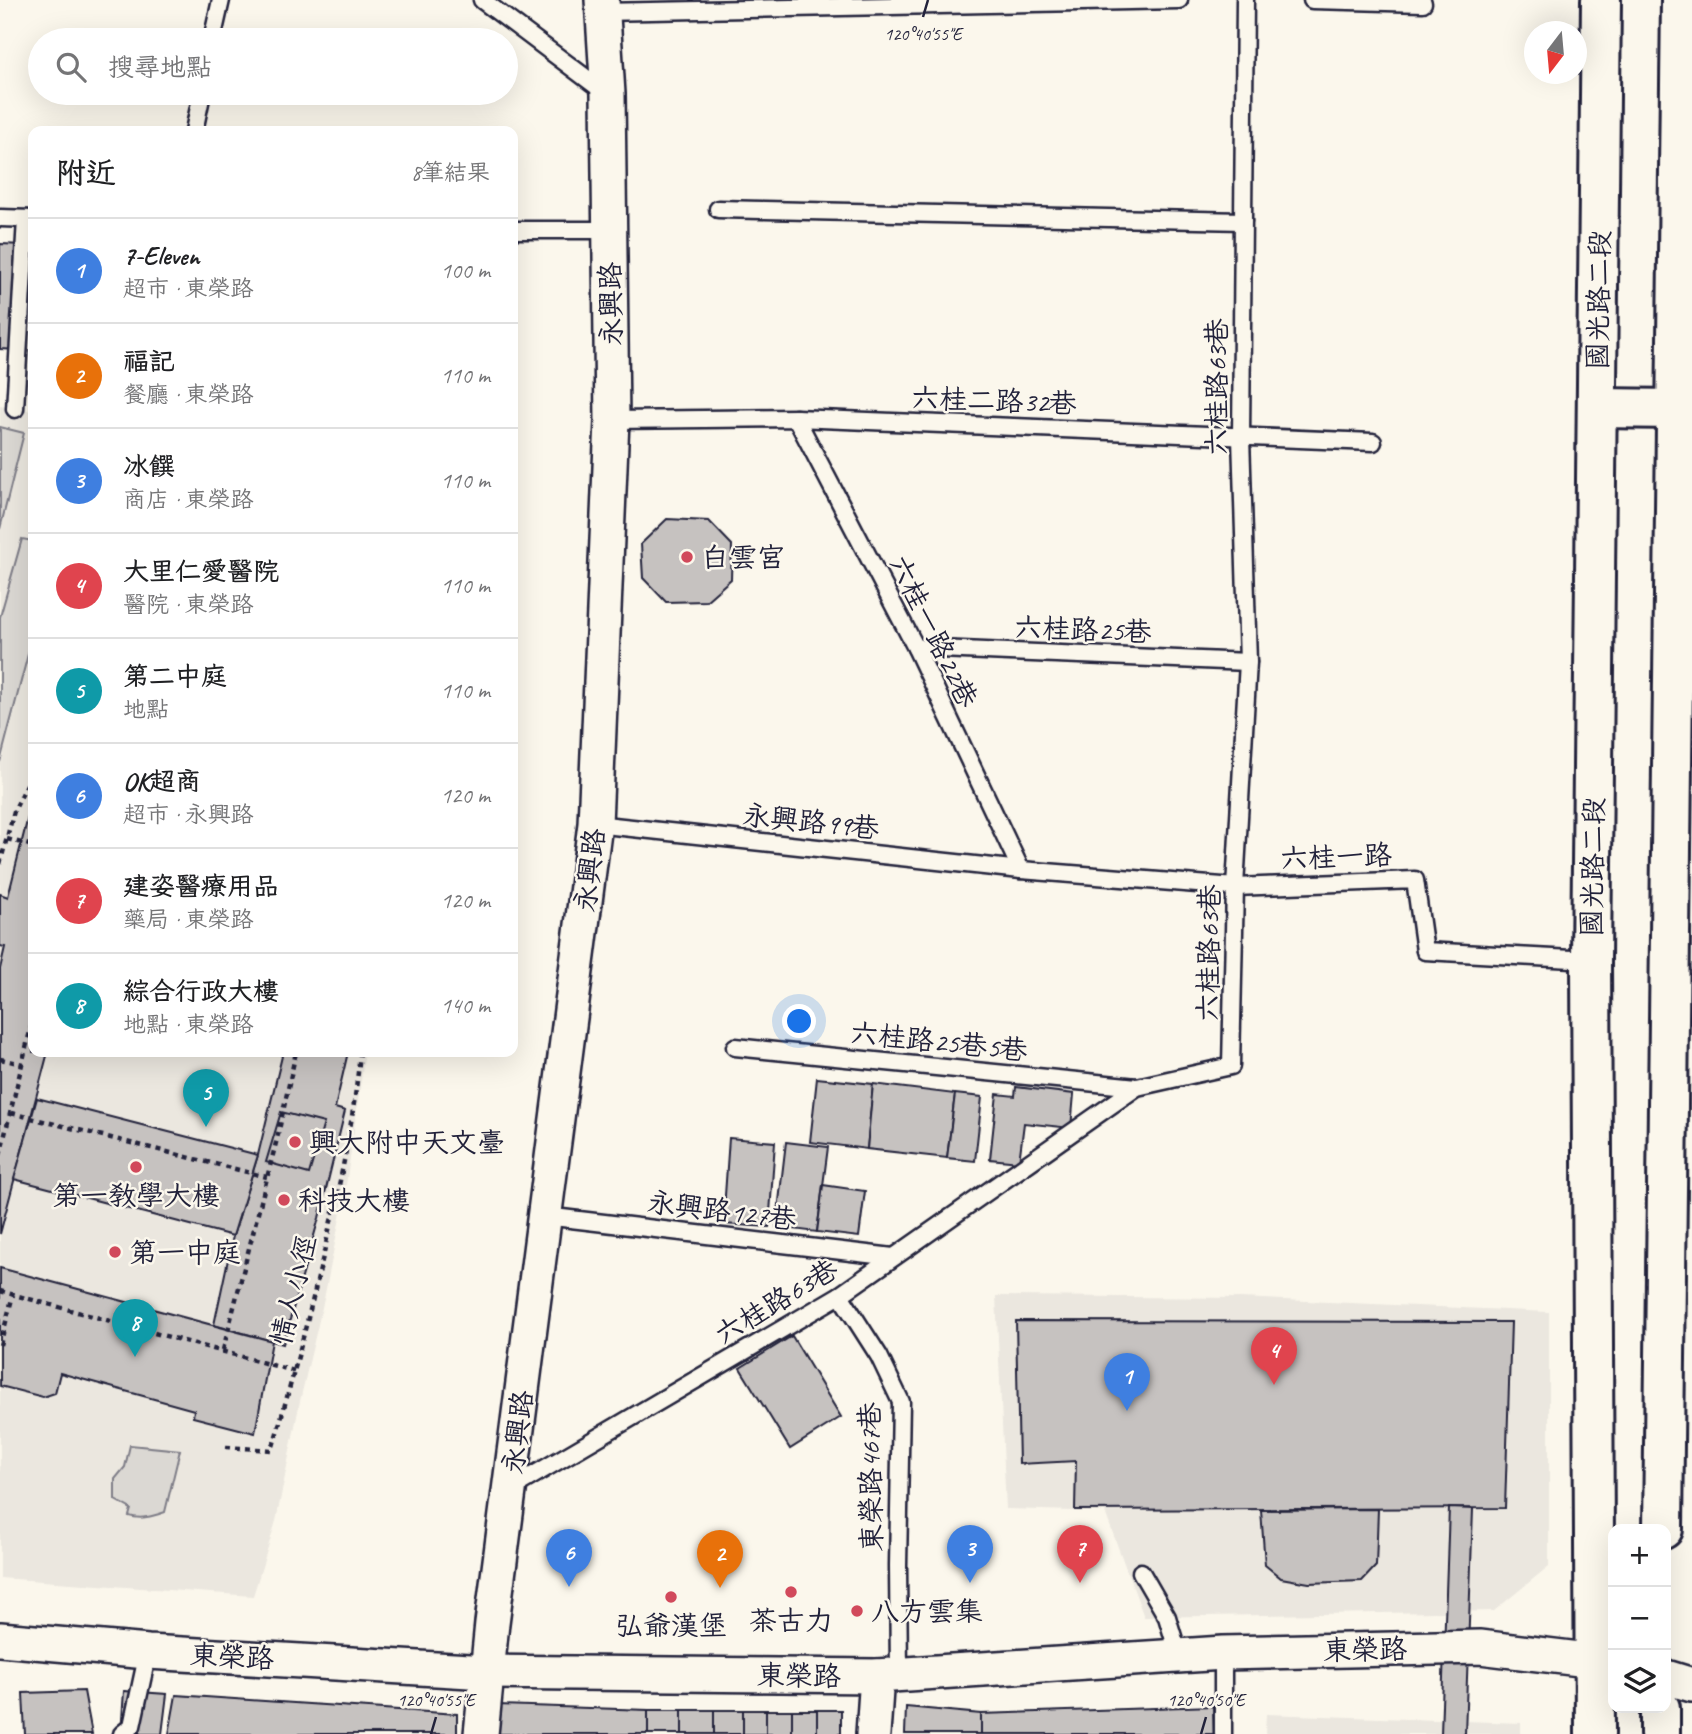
<!DOCTYPE html>
<html lang="zh-TW">
<meta charset="utf-8">
<style>
body{margin:0;font-family:Caveat,"LXGW WenKai TC",sans-serif;background:#f6f6f6;color:#202124}
.controls{position:absolute;right:21px;bottom:21px;display:grid;overflow:hidden;border-radius:14px;box-shadow:0 7px 28px #0002}
.controls button{width:63px;height:63px;display:grid;place-items:center;padding:0;border:0;border-bottom:2px solid #e0e0e0;background:#fff;color:#202124;font:35px sans-serif}
.compass{position:absolute;left:1524px;top:21px;width:63px;height:63px;border-radius:50%;background:#fff;box-shadow:0 7px 28px #0002;rotate:196deg}
.you{position:absolute;left:800px;top:1022px;width:24px;height:24px;margin:-18px;border:5px solid #fff;border-radius:50%;background:#1a73e8;box-shadow:0 0 0 10px #1a73e833}
.badge{display:grid;place-items:center;width:46px;height:46px;border-radius:50%;background:#d1495b;color:#fff;font-size:23px;font-weight:700}
.pin{position:absolute;translate:-50% -58px;filter:drop-shadow(0 2px 4px #0008)}
.pin::after{content:'';position:absolute;top:37px;width:24px;height:21px;background:inherit;clip-path:polygon(0 0,100% 0,50% 100%)}
.list{margin:0;padding:0;list-style:none}
h2{display:flex;justify-content:space-between;align-items:center;height:91px;margin:0;padding:0 28px;font-size:30px}
h2 small{font-size:23px;font-weight:400;color:#757577}
.list li{display:grid;grid-template-columns:46px 1fr auto;gap:21px;align-items:center;box-sizing:border-box;height:105px;padding:0 28px;border-top:2px solid #e0e0e0}
.list b{display:block;font-size:26px;white-space:nowrap}
.list p{margin:0;font-size:23px;white-space:nowrap;color:#757577}
.list em{font-size:23px;font-style:normal;color:#757577}
.icon{flex:none;width:38px;height:38px;fill:none;stroke:currentColor;stroke-width:2;stroke-linecap:round;stroke-linejoin:round}
.map{position:relative;flex:none;width:1692px;height:1734px;overflow:hidden}
.search{position:absolute;background:#fff;box-shadow:0 7px 28px #0002;left:28px;top:28px;width:490px;height:77px;display:flex;align-items:center;gap:18px;box-sizing:border-box;padding:0 24px;border-radius:38px;color:#757577;font-size:26px}
.panel{position:absolute;background:#fff;box-shadow:0 7px 28px #0002;left:28px;top:126px;width:490px;height:931px;border-radius:14px}
.map>svg:first-child{display:block}
.built{fill:#ebe7df}
.green{fill:#dbd8d3;stroke:#7e7d87;stroke-width:2}
.building{fill:#c6c2c0;stroke:#22223b;stroke-width:2}
.lines{fill:none;stroke-linecap:round;stroke-linejoin:round}
.service-casing{stroke:#22223b;stroke-width:21}
.minor-casing{stroke:#22223b;stroke-width:38}
.primary-casing{stroke:#22223b;stroke-width:44}
.path{stroke:#22223b;stroke-width:4.5;stroke-dasharray:5 5;stroke-linecap:butt}
.service{stroke:#fbf7ec;stroke-width:16}
.minor{stroke:#fbf7ec;stroke-width:33}
.primary{stroke:#fbf7ec;stroke-width:38}
.ticks{fill:none;stroke:#22223b;stroke-width:2.5}
.poi-dot{fill:#d1495b;stroke:#fbf7ec;stroke-width:2.5}
.labels{text-anchor:middle;stroke-width:5;stroke-linejoin:round;paint-order:stroke}
.street-label{font-size:28px;fill:#22223b;stroke:#fbf7ec}
.poi-label{font-size:28px;fill:#22223b;stroke:#fbf7ec;text-anchor:start}
.ticks-label{font-size:18px;text-anchor:middle;fill:#22223b;stroke:#fbf7ec;stroke-width:5;stroke-linejoin:round;paint-order:stroke}
</style>
<div class="map">
<svg width="1692" height="1734" viewBox="0 0 1692 1734">
<rect width="100%" height="100%" fill="#fbf7ec"/>
<filter id="ink" filterUnits="userSpaceOnUse"><feTurbulence type="fractalNoise" baseFrequency=".0143" numOctaves="2"/><feDisplacementMap in="SourceGraphic" scale="14" xChannelSelector="R" yChannelSelector="G"/><feConvolveMatrix kernelMatrix="1 2 1 2 8 2 1 2 1" color-interpolation-filters="sRGB"/></filter>
<g filter="url(#ink)">
<g class="built">
<polygon points="0,406 33,411 33,1052 365,1052 345,1192 324,1299 300,1401 276,1521 253,1596 0,1578"/>
<polygon points="996,1296 1240,1298 1549,1312 1549,1566 1494,1611 1144,1617 1105,1512 1006,1509"/>
<polygon points="1266,1714 1521,1723 1521,1734 1265,1734"/>
</g>
<g class="green">
<polygon points="0,427 24,433 0,529"/>
<polygon points="22,539 33,541 33,635 0,762 0,617"/>
<path d="M 130,1445 L 180,1450 L 165,1512 C 153,1516 142,1520 129,1516 L 131,1509 L 115,1500 L 115,1479 L 125,1467 Z"/>
</g>
<g class="building">
<polygon points="0,244 25,245 19,350 0,349"/>
<polygon points="667,519 709,521 732,545 731,579 706,601 666,602 643,578 641,544"/>
<polygon points="33,797 33,1052 48,1052 0,1234 0,969 5,947 0,946 0,894 8,897"/>
<polygon points="283,1052 348,1052 335,1108 345,1111 319,1218 283,1344 214,1325 233,1236 258,1155"/>
<polygon points="817,1078 873,1084 867,1149 810,1142"/>
<polygon points="873,1084 955,1094 947,1158 867,1149"/>
<polygon points="1016,1087 1074,1094 1071,1128 1024,1123 1019,1162 990,1159 997,1094 1015,1096"/>
<polygon points="955,1094 982,1097 975,1161 947,1158"/>
<polygon points="37,1098 258,1155 233,1236 14,1179"/>
<polygon points="281,1112 324,1123 309,1174 266,1162"/>
<polygon points="729,1138 775,1142 769,1227 723,1224"/>
<polygon points="786,1142 828,1147 817,1232 776,1227"/>
<polygon points="823,1185 865,1191 859,1237 817,1232"/>
<polygon points="0,1268 272,1341 255,1433 193,1417 194,1410 60,1373 55,1393 43,1397 0,1386"/>
<polygon points="1016,1321 1511,1322 1505,1508 1075,1510 1076,1461 1019,1464"/>
<polygon points="792,1336 841,1417 790,1449 740,1368"/>
<polygon points="1449,1508 1473,1509 1465,1734 1441,1734"/>
<polygon points="1378,1509 1376,1566 1362,1581 1309,1583 1281,1578 1265,1565 1261,1510"/>
<polygon points="84,1691 92,1734 25,1734 23,1693"/>
<polygon points="124,1691 167,1694 162,1734 121,1734"/>
<polygon points="176,1695 457,1714 457,1734 169,1734"/>
<polygon points="498,1705 648,1710 648,1734 496,1734"/>
<polygon points="1213,1706 1214,1734 981,1734 981,1714"/>
<polygon points="906,1707 981,1714 981,1734 905,1734"/>
<rect x="648" y="1710" width="34" height="24"/>
<rect x="682" y="1710" width="32" height="24"/>
<rect x="714" y="1710" width="29" height="24"/>
<rect x="743" y="1710" width="23" height="24"/>
<rect x="766" y="1710" width="26" height="24"/>
<rect x="792" y="1710" width="25" height="24"/>
<rect x="817" y="1710" width="24" height="24"/>
</g>
<g class="lines">
<g class="service-casing">
<g id="service">
<polyline points="482,0 606,93"/>
<polyline points="1312,0 1423,3"/>
<polyline points="602,12 1179,0"/>
<polyline points="212,40 221,0"/>
<polyline points="194,131 202,93"/>
<polyline points="718,209 1243,221"/>
<polyline points="0,218 33,219"/>
<polyline points="513,230 609,230"/>
<polyline points="15,409 26,219"/>
<polyline points="796,418 916,648 1021,870"/>
<polyline points="612,420 796,418 1373,442"/>
<polyline points="916,648 1248,662"/>
<polyline points="595,824 1021,870 1235,887 1415,880 1425,951 1591,960"/>
<polyline points="735,1047 1137,1087"/>
<polyline points="545,1216 893,1257"/>
<polyline points="840,1295 879,1356 901,1402 898,1566 899,1674"/>
<polyline points="510,1489 840,1295 1137,1087 1231,1066 1235,887 1248,662 1241,437 1245,0"/>
<polyline points="1141,1572 1167,1617 1179,1656"/>
<polyline points="1223,1653 1223,1734"/>
<polyline points="122,1734 132,1726 148,1652"/>
</g>
</g>
<g class="minor-casing">
<g id="minor">
<polyline points="0,1639 148,1652 487,1672 877,1676 1223,1653 1480,1647 1596,1661"/>
<polyline points="1666,1677 1692,1685"/>
<polyline points="481,1734 492,1623 595,824 612,420 608,94 602,0"/>
<polyline points="873,1734 877,1676"/>
</g>
</g>
<g class="primary-casing">
<g id="primary">
<polyline points="1597,408 1677,409"/>
<polyline points="1663,1529 1681,0"/>
<polyline points="1595,1734 1591,960 1601,0"/>
<polyline points="1660,1734 1660,1708"/>
</g>
</g>
<g class="path">
<polyline points="7,839 33,846"/>
<polyline points="0,864 14,811 33,772"/>
<polyline points="0,1059 23,1064"/>
<polyline points="11,1113 267,1177"/>
<polyline points="0,1155 33,1019"/>
<polyline points="0,1291 294,1371"/>
<polyline points="0,1345 13,1295"/>
<polyline points="223,1350 277,1139 296,1052"/>
<path d="M 226,1447 L 272,1450 C 294,1374 314,1298 331,1221 C 344,1165 355,1109 360,1052"/>
</g>
<use href="#service" class="service"/>
<use href="#minor" class="minor"/>
<use href="#primary" class="primary"/>
</g>
</g>
<path class="ticks" d="M 923,17 L 928,0M 431,1734 L 436,1717M 1201,1734 L 1206,1717"/>
<g class="poi-dot">
<circle cx="687" cy="557" r="7"/>
<circle cx="295" cy="1142" r="7"/>
<circle cx="136" cy="1167" r="7"/>
<circle cx="284" cy="1200" r="7"/>
<circle cx="115" cy="1252" r="7"/>
<circle cx="791" cy="1592" r="7"/>
<circle cx="671" cy="1597" r="7"/>
<circle cx="857" cy="1611" r="7"/>
</g>
<g class="labels">
<g class="street-label">
<text transform="translate(1598 300) rotate(-89)" y="10">國光路二段</text>
<text transform="translate(610 304) rotate(-91)" y="10">永興路</text>
<text transform="translate(1216 387) rotate(-90)" y="10">六桂路63巷</text>
<text transform="translate(994 400) rotate(2)" y="10">六桂二路32巷</text>
<text transform="translate(1083 629) rotate(2)" y="10">六桂路25巷</text>
<text transform="translate(934 631) rotate(64)" y="10">六桂一路22巷</text>
<text transform="translate(811 821) rotate(6)" y="10">永興路99巷</text>
<text transform="translate(1336 856) rotate(-2)" y="10">六桂一路</text>
<text transform="translate(1592 867) rotate(-89)" y="10">國光路二段</text>
<text transform="translate(589 870) rotate(-83)" y="10">永興路</text>
<text transform="translate(1208 953) rotate(-89)" y="10">六桂路63巷</text>
<text transform="translate(939 1041) rotate(6)" y="10">六桂路25巷5巷</text>
<text transform="translate(722 1210) rotate(7)" y="10">永興路127巷</text>
<text transform="translate(293 1290) rotate(-76)" y="10">情人小徑</text>
<text transform="translate(776 1301) rotate(-31)" y="10">六桂路63巷</text>
<text transform="translate(517 1432) rotate(-83)" y="10">永興路</text>
<text transform="translate(870 1477) rotate(-91)" y="10">東榮路467巷</text>
<text transform="translate(1365 1649) rotate(-1)" y="10">東榮路</text>
<text transform="translate(232 1656) rotate(3)" y="10">東榮路</text>
<text transform="translate(799 1675) rotate(1)" y="10">東榮路</text>
</g>
<g class="poi-label">
<text x="701" y="567">白雲宮</text>
<text x="309" y="1152">興大附中天文臺</text>
<text x="136" y="1205" text-anchor="middle">第一教學大樓</text>
<text x="298" y="1210">科技大樓</text>
<text x="129" y="1262">第一中庭</text>
<text x="871" y="1621">八方雲集</text>
<text x="791" y="1630" text-anchor="middle">茶古力</text>
<text x="671" y="1635" text-anchor="middle">弘爺漢堡</text>
</g>
</g>
<g class="ticks-label">
<text x="923" y="40">120°40'55"E</text>
<text x="436" y="1706">120°40'55"E</text>
<text x="1206" y="1706">120°40'50"E</text>
</g>
</svg>
<div class="controls">
<button>+</button>
<button>−</button>
<button><svg class="icon" aria-label="layers" viewBox="0 0 24 24"><path d="M12 4l9 5-9 5-9-5zM3 14l9 5 9-5"/></svg></button>
</div>
<svg class="compass" viewBox="-18 -18 36 36"><path d="M0-13l5 13h-10z" fill="#e53935"/><path d="M0 13l5-13h-10z" fill="#757577"/></svg>
<div class="you"></div>
<div class="pin badge" style="left:1127px;top:1411px;background:#3f7fe0">1</div>
<div class="pin badge" style="left:720px;top:1588px;background:#e8710a">2</div>
<div class="pin badge" style="left:970px;top:1583px;background:#3f7fe0">3</div>
<div class="pin badge" style="left:1274px;top:1385px;background:#e0444e">4</div>
<div class="pin badge" style="left:206px;top:1127px;background:#0f9aa8">5</div>
<div class="pin badge" style="left:569px;top:1587px;background:#3f7fe0">6</div>
<div class="pin badge" style="left:1080px;top:1583px;background:#e0444e">7</div>
<div class="pin badge" style="left:135px;top:1357px;background:#0f9aa8">8</div>
<div class="search"><svg class="icon" aria-label="search" viewBox="0 0 24 24"><circle cx="10" cy="10" r="6"/><path d="M15 15l6 6"/></svg>搜尋地點</div>
<section class="panel">
<h2>附近<small>8筆結果</small></h2>
<ul class="list">
<li><span class="badge" style="background:#3f7fe0">1</span><div><b>7-Eleven</b><p>超市 · 東榮路</p></div><em>100 m</em></li>
<li><span class="badge" style="background:#e8710a">2</span><div><b>福記</b><p>餐廳 · 東榮路</p></div><em>110 m</em></li>
<li><span class="badge" style="background:#3f7fe0">3</span><div><b>冰饌</b><p>商店 · 東榮路</p></div><em>110 m</em></li>
<li><span class="badge" style="background:#e0444e">4</span><div><b>大里仁愛醫院</b><p>醫院 · 東榮路</p></div><em>110 m</em></li>
<li><span class="badge" style="background:#0f9aa8">5</span><div><b>第二中庭</b><p>地點</p></div><em>110 m</em></li>
<li><span class="badge" style="background:#3f7fe0">6</span><div><b>OK超商</b><p>超市 · 永興路</p></div><em>120 m</em></li>
<li><span class="badge" style="background:#e0444e">7</span><div><b>建姿醫療用品</b><p>藥局 · 東榮路</p></div><em>120 m</em></li>
<li><span class="badge" style="background:#0f9aa8">8</span><div><b>綜合行政大樓</b><p>地點 · 東榮路</p></div><em>140 m</em></li>
</ul>
</section>
</div>
